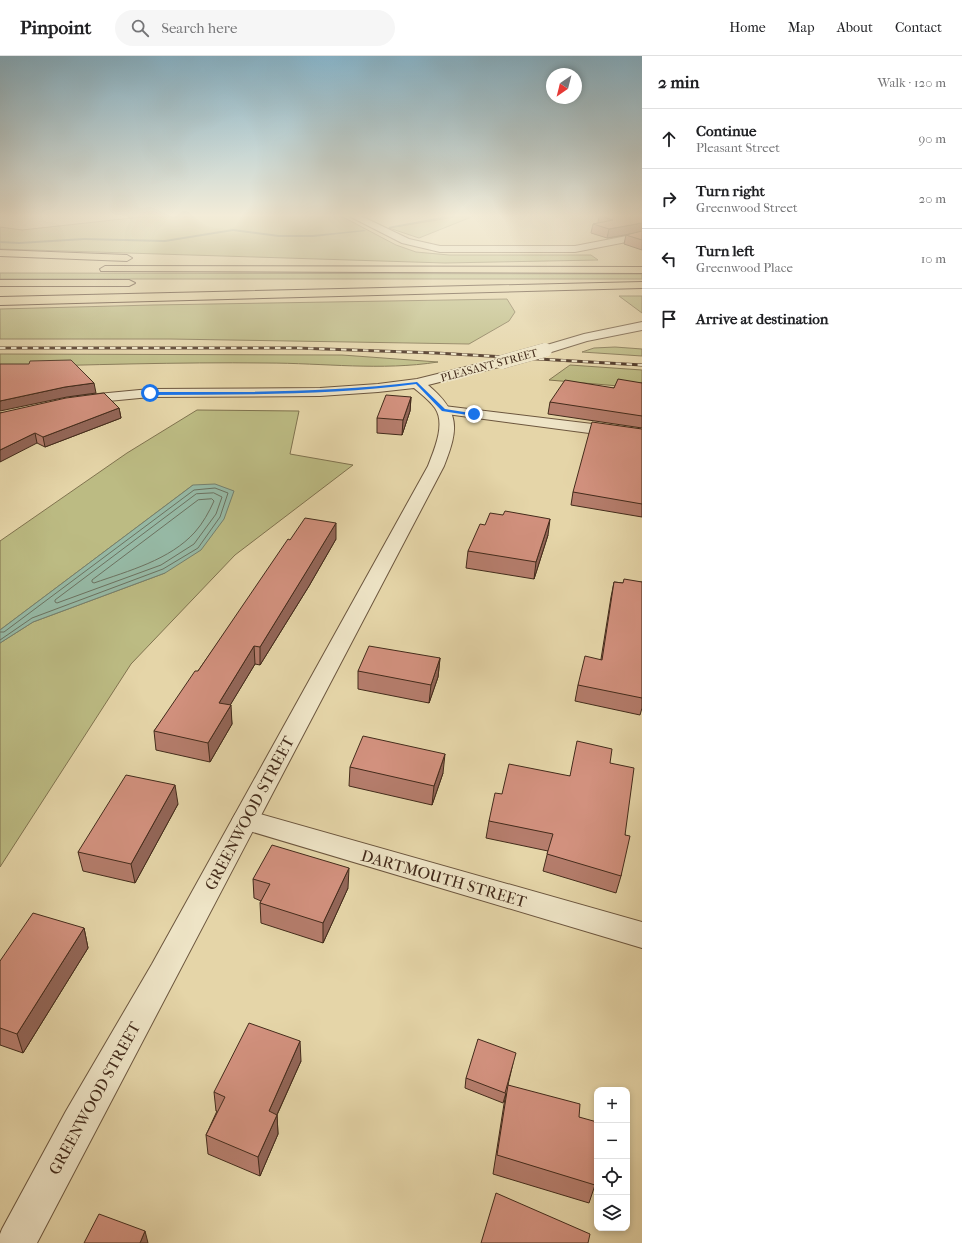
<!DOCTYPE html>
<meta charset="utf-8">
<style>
body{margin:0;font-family:"IM FELL French Canon",serif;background:#f6f6f6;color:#202124}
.controls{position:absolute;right:12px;bottom:12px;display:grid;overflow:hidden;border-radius:8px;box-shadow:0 2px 6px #0003}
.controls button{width:36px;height:36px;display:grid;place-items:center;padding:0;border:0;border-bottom:1px solid #e0e0e0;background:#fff;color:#202124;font:20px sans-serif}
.compass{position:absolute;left:546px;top:12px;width:36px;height:36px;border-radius:50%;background:#fff;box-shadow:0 2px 6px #0003;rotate:215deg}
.stop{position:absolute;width:12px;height:12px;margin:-9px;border:3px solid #1a73e8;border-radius:50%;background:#fff}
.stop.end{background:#1a73e8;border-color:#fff;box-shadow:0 1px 4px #0008}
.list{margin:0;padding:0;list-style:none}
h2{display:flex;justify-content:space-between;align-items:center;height:52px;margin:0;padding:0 16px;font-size:17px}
h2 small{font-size:13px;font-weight:400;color:#757577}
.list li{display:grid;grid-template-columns:26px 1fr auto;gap:12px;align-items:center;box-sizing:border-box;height:60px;padding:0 16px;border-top:1px solid #e0e0e0}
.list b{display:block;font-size:15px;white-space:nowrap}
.list p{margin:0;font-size:13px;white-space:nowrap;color:#757577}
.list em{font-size:13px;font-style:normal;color:#757577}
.icon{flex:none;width:22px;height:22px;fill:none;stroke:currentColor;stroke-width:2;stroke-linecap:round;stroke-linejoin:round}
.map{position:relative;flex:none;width:642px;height:1187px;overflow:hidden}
header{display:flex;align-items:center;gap:24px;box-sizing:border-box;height:56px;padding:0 20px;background:#fff;border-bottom:1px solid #e0e0e0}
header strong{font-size:19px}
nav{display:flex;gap:22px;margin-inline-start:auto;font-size:14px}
.search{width:280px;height:36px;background:#f6f6f6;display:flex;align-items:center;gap:10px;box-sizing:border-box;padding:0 14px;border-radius:22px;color:#757577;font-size:15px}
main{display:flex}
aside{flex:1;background:#fff}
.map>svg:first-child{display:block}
.green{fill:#bcbb83;stroke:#80734f}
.water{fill:#96b9a5;stroke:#75806e}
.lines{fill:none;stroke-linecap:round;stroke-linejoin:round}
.shore{stroke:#6c7260;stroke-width:1}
.stream{fill:#75806e;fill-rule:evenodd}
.minor-casing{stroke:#6c563e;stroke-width:2}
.tertiary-casing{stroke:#6c563e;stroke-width:2}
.motorway-casing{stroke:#432b1b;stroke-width:2}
.minor{fill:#eee4c6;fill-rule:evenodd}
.tertiary{fill:#eee4c6;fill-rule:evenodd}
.motorway{fill:#e5d5a8;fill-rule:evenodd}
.rail-casing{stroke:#432b1b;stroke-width:3}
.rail{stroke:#eee4c6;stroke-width:2;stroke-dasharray:5.5;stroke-linecap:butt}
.tertiary-bridge-casing{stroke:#6c563e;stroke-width:14;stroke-linecap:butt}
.tertiary-bridge{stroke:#eee4c6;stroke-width:14}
.wall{fill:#b57d6c;stroke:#432b1b}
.shaded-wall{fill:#936658;stroke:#432b1b}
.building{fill:#d2917e;stroke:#432b1b}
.route{fill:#1a73e8}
.labels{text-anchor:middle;stroke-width:3.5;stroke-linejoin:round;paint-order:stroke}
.far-street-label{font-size:11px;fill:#432b1b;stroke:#eee4c6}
.near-street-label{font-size:16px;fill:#432b1b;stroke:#eee4c6}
</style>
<header>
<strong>Pinpoint</strong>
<div class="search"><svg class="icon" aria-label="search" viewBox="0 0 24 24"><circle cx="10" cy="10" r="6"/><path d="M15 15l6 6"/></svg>Search here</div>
<nav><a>Home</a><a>Map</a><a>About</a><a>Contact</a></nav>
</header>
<main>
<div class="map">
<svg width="642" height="1187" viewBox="0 0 642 1187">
<rect width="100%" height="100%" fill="#e5d5a8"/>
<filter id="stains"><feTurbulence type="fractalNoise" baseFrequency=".005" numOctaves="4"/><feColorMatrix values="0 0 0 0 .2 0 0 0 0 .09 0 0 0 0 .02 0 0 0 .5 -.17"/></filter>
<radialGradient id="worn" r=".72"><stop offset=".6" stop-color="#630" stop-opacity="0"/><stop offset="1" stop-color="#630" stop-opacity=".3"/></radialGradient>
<g class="green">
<polygon points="150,160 341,160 396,189 416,196 449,199 591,199 598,204 445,207 0,193 0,171 22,174"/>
<polygon points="461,160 474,160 419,182 389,172"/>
<polygon points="0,217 642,218 642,223 0,223"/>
<polygon points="619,240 642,240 642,257"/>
<polygon points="507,243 515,256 509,265 469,288 170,283 0,283 0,253 153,249"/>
<polygon points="615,291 642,293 642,300 582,296 594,292"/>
<path d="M 0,298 L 342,299 L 438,306 C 381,315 324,307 266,307 C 177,306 89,309 0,311 Z"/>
<polygon points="570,309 642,314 642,332 549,324"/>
<polygon points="197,354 299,355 290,398 353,409 235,499 131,608 0,811 0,587 33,566 165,517 193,429 0,574 0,485 127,397"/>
</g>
<polygon class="water" points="215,428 234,435 224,463 201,494 165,517 33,566 0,587 0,574 193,429"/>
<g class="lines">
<g class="shore">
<polygon points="214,437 222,441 216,458 194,488 161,509 57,547 55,546 55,544 196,438"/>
<path d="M 212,443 L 214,445 C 209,456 203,467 195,476 C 170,504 128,515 94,527 L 92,526 L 92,524 L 198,444 Z"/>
<polyline points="0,576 4,576 194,434 215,432 228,437 220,461 198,492 163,513 32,562 0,584"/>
</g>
<g class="stream">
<polygon points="447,160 458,160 390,172 388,171"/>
<polygon points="233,173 279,179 313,179 364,174 366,175 313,181 279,181 233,175 165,186 84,184 19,188 0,187 0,185 19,186 84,182 165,184"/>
</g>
<g class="minor-casing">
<g id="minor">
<polygon points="349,160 361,160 409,183 440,190 575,190 642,177 642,183 575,196 440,196 402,187"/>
<polygon points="444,350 642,374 642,384 439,357 437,354 439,351"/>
<polygon points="246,754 642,866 642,892 236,771 232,764 236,757"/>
</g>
</g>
<g class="tertiary-casing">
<g id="tertiary">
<polygon points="642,266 642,274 587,285 545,298 540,297 538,294 540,291 584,278"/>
<path d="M 502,302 L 507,303 L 509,306 L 507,309 L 428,329 C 460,356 459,372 444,410 L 37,1187 L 0,1187 L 0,1178 L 2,1173 L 66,1055 L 152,908 L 428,410 C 434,394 446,368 435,352 C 429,344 421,338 414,332 L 378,336 L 320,340 L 150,341 L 77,348 L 72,347 L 70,344 L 72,341 L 77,340 L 150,333 L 320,332 L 378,328 L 417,323 Z"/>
</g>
</g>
<g class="motorway-casing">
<g id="motorway">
<polygon points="0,194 127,199 132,202 127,205 0,200"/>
<polygon points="105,210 642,211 642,217 101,215 100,213"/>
<polygon points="0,224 129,224 135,227 129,230 0,230"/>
<polygon points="642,226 642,232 0,249 0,241"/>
</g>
</g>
<use href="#minor" class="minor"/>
<use href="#tertiary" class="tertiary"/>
<use href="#motorway" class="motorway"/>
<g class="rail-casing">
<polyline id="rail" points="0,292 297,292 436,297 642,309"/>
</g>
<use href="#rail" class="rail"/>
<g class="tertiary-bridge-casing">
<polyline id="tertiary-bridge" points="502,306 545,294"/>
</g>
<use href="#tertiary-bridge" class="tertiary-bridge"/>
</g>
<g class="wall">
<polygon points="599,160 642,160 642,194 624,188 626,179 607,182 591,177 593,168 598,167"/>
<polygon points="642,327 642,372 548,358 550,346 614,332"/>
<polygon points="411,341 410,355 402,379 377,377 377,362"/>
<polygon points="119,352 121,362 45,391 37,387 0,357"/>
<polygon points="642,373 642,461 571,449 573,436"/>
<polygon points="548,479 534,523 466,512 468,495"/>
<polygon points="336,483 309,530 260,609 255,608 230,649 232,668 210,706 156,694 154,675 198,615 290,484"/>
<polygon points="614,526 623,527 642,526 642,652 640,659 575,645 578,629 601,603 611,541"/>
<polygon points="440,602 438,621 429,647 358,633 358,615"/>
<polygon points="610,707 625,779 621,820 616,837 543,815 548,795 486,782 489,765 502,738 570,720"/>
<polygon points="350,711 443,717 432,749 349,730"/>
<polygon points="178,748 135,827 83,815 78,796"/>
<polygon points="253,823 348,832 323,887 261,867 260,847 261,845 254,842"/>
<polygon points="84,872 88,892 23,997 0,989 0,905"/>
<polygon points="301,1005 277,1059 278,1078 260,1120 208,1098 206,1079 217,1055 216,1055 214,1036"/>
<polygon points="513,1007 508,1029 579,1061 595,1129 589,1147 493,1118 504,1048 506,1037 503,1047 465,1032 466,1022"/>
</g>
<g class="shaded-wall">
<polygon points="642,167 642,176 607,182 609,173"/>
<polygon points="94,327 96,337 67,341 0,355 0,345 65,331"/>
<polygon points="411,341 410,355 402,379 403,364"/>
<polygon points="119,352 121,362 45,391 43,381"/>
<polygon points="35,377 37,387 0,406 0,394"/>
<polygon points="550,463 548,479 534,523 536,506"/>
<polygon points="336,467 336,483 309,530 260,609 260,591"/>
<polygon points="254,590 255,608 220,666 219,647"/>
<polygon points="440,602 438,621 429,647 431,629"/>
<polygon points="231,649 232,668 210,706 208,687"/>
<polygon points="445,698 443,717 432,749 434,730"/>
<polygon points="175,729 178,748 135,827 131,808"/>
<polygon points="349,812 348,832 323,887 323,867"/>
<polygon points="84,872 88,892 23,997 17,978"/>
<polygon points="300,985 301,1005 270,1074 269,1055"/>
<polygon points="277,1059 278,1078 260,1120 258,1101"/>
<polygon points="145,1175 148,1187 140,1187"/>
</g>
<g class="building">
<polygon points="600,160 642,160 642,167 609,173 593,168 613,164"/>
<polygon points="642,175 642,184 626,179"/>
<polygon points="71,304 94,327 65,331 0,345 0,308 29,308 30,305"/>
<polygon points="618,323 642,327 642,360 550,346 565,324 614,332"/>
<polygon points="104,337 119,352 43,381 35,377 0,394 0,357 66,342"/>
<polygon points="386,339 411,341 403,364 377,362"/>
<polygon points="592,366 642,373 642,448 573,436"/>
<polygon points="505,455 550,463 536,506 468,495 480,468 485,469 490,457 503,459"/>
<polygon points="305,462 336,467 308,513 260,591 254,590 219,647 231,649 208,687 154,675 195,615 198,615 288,483 290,484"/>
<polygon points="624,523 642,526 642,642 578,629 585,600 602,604 614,526 623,527"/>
<polygon points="369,590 440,602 431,629 358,615"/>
<polygon points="363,680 445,698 434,730 350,711"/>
<polygon points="577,685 612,693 610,707 634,712 625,779 630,780 621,820 547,798 553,778 489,765 495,737 502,738 509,708 570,720"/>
<polygon points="126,719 175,729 131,808 78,796"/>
<polygon points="272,789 349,812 323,867 260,847 270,828 253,823"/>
<polygon points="33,857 84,872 17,978 0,972 0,905"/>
<polygon points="249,967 300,985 269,1055 277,1059 258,1101 206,1079 225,1041 214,1036"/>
<polygon points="478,983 516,997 505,1037 466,1022"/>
<polygon points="508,1029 580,1048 579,1061 597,1066 597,1107 595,1129 497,1099"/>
<polygon points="496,1137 590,1178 588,1187 481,1187"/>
<polygon points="99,1158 145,1175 140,1187 84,1187"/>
</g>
<linearGradient id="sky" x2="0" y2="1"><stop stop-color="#87b6cd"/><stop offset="0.49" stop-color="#f3ecd8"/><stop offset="1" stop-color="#f3ecd8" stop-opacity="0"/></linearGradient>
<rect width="642" height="326" fill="url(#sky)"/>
<path class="route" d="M 417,326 L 445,353 L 477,358 L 474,360 L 442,355 L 416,328 C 328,340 239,338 150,339 L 147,337 L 150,336 C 239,336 328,337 417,326 Z"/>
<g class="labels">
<g class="far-street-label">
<text transform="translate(489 309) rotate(-15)" y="4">PLEASANT STREET</text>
</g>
<g class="near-street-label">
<text transform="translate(249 757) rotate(-62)" y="6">GREENWOOD STREET</text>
<text transform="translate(444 822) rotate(16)" y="6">DARTMOUTH STREET</text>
<text transform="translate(94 1042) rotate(-61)" y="6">GREENWOOD STREET</text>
</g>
</g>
<rect width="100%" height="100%" filter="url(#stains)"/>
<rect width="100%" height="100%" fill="url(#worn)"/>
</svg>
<div class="controls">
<button>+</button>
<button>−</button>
<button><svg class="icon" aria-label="locate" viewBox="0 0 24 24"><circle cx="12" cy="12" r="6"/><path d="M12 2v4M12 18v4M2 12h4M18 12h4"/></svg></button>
<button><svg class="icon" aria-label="layers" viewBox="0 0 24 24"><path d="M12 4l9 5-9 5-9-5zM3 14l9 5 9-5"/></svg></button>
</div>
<svg class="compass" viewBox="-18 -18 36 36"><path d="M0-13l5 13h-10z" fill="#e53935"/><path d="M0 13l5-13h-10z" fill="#757577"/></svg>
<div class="stop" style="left:150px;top:337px"></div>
<div class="stop end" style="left:474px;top:358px"></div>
</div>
<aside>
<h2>2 min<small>Walk · 120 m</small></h2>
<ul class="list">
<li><svg class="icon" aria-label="ahead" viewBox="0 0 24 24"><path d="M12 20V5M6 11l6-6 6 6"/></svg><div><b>Continue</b><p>Pleasant Street</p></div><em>90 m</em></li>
<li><svg class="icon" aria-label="right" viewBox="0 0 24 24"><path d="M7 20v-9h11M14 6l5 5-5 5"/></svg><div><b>Turn right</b><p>Greenwood Street</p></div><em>20 m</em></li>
<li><svg class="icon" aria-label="left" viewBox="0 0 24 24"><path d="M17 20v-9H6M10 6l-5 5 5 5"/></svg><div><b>Turn left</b><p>Greenwood Place</p></div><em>10 m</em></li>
<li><svg class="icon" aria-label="arrive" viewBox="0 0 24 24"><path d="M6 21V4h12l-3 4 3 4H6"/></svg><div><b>Arrive at destination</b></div></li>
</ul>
</aside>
</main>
